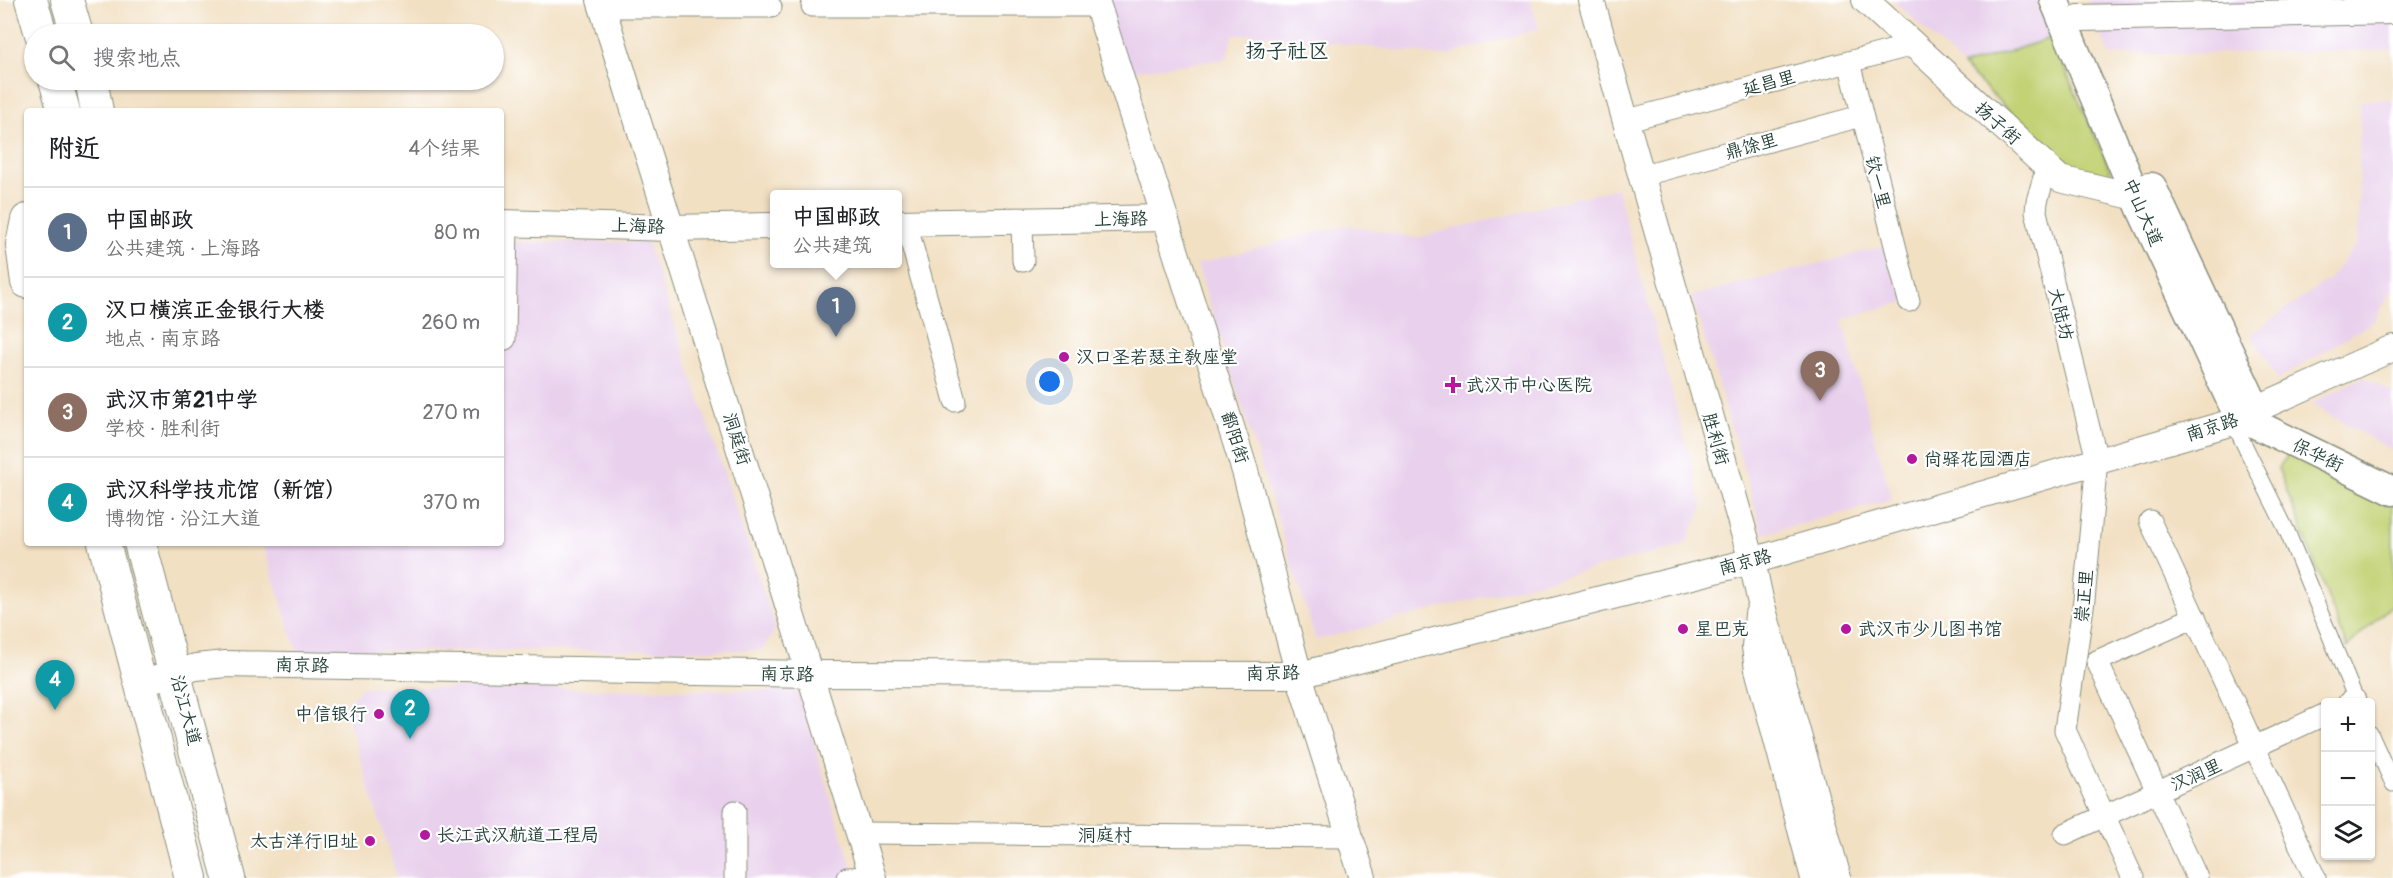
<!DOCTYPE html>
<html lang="zh">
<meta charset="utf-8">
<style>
body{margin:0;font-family:Pangolin,"LXGW WenKai TC",sans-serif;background:#f2f2f2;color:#202124}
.controls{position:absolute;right:18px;bottom:18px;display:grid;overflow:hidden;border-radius:6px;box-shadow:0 2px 4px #0004}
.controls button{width:54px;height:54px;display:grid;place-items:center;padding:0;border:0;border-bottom:2px solid #e0e0e0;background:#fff;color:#202124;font:30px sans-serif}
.you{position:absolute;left:1050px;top:382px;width:21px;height:21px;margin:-15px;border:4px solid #fff;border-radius:50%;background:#1a73e8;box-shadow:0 0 0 9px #1a73e833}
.badge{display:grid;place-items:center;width:39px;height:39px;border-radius:50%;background:#b5179e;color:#fff;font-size:20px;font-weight:700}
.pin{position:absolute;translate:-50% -50px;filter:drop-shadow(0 2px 3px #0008)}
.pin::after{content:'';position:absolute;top:32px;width:21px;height:18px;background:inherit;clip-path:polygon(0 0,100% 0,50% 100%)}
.popup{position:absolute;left:770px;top:190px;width:132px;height:78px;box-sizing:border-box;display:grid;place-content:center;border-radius:6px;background:#fff;filter:drop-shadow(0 2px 4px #0005);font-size:20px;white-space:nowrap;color:#757577}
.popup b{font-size:22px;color:#202124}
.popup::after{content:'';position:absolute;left:50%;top:100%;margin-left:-12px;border:12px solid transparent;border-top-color:#fff}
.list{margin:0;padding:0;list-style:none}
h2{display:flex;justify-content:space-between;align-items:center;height:78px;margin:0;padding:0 24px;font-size:26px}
h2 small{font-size:20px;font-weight:400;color:#757577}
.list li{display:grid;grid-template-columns:39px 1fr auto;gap:18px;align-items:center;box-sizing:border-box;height:90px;padding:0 24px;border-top:2px solid #e0e0e0}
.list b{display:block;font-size:22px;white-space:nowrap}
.list p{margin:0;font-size:20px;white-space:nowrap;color:#757577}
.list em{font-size:20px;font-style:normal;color:#757577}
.icon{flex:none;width:33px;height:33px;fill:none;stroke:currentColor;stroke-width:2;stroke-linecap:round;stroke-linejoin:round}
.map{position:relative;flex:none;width:2393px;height:878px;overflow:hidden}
.search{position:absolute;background:#fff;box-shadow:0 2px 4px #0004;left:24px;top:24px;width:480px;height:66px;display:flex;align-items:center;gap:15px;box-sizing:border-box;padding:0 21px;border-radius:33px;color:#757577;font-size:22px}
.panel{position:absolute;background:#fff;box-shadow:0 2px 4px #0004;left:24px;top:108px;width:480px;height:438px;border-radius:6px}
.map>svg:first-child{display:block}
.built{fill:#e9d1ed}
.green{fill:#c2d275;stroke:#708854;stroke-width:1.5}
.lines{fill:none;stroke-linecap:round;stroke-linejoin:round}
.pedestrian-casing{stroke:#888e7c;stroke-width:17}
.minor-casing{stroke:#888e7c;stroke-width:23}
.tertiary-casing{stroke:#888e7c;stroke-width:28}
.secondary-casing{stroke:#888e7c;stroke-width:31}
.primary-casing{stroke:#888e7c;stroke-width:34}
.pedestrian{stroke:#fff;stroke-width:15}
.minor{stroke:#fff;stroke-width:21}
.tertiary{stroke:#fff;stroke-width:26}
.secondary{stroke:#fff;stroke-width:28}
.primary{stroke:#fff;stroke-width:32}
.poi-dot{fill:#b5179e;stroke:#fff;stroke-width:2}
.labels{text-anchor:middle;stroke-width:4.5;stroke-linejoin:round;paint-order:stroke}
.street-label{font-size:18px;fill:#1f3d34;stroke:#fff}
.poi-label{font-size:18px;fill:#1f3d34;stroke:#fff;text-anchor:start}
.quarter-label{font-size:21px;fill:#1f3d34;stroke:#fff}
</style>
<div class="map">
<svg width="2393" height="878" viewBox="0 0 2393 878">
<rect width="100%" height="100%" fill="#fff"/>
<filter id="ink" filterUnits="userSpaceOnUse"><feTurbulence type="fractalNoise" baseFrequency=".0167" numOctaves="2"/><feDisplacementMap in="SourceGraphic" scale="12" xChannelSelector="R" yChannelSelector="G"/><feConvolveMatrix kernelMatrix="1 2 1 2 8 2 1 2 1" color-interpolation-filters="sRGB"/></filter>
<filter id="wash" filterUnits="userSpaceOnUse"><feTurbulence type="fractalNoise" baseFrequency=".008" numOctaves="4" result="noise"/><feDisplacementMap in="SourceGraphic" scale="24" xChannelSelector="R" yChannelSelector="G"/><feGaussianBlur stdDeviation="1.35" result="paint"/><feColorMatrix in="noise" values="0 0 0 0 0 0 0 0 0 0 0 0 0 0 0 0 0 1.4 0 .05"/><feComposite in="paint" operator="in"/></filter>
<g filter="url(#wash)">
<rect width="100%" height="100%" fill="#f2e0c3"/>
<g class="built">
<polygon points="1105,0 1530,0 1539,29 1443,56 1264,34 1233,35 1227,59 1124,72"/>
<polygon points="1893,0 2036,0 2051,38 1963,66"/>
<polygon points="2088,0 2393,0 2393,50 2109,55"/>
<polygon points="2393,99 2393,289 2373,322 2278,379 2251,334 2329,279 2358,242 2360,101"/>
<polygon points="1617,188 1703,507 1685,545 1316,640 1197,264 1346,225 1416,238"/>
<polygon points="501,242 647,242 776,629 762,650 297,651 262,543 501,543"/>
<polygon points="1894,244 1909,301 1842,319 1892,500 1763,534 1692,296"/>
<polygon points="2363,377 2393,393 2393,451 2311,404"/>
<polygon points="363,687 798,691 855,878 397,878 344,706"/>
</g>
<g class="green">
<polygon points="2051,38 2113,177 2062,162 1963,66"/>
<polygon points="2295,446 2393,497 2393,604 2347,647 2278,468"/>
</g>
</g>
<g filter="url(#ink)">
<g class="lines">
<g class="pedestrian-casing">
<g id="pedestrian">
<polyline points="2233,422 2287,531 2357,702"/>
<polyline points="2370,733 2393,784"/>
</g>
</g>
<g class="minor-casing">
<g id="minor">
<polyline points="812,6 1097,6"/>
<polyline points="602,7 771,7"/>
<polyline points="1849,62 1909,301"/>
<polyline points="1624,121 1913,45"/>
<polyline points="2047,167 2037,201 2036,212 2097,460 2084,600 2065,730 2133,878"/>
<polyline points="1640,176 1861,116"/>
<polyline points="1022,221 1023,261"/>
<polyline points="906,223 955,401"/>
<polyline points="501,340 505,339 507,223"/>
<polyline points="2150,521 2315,878"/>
<polyline points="2195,617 2097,661 2197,878"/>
<polyline points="2349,702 2355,700"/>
<polyline points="735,811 735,878"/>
<polyline points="859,833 1350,837"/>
<polyline points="2065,834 2326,714"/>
<polyline points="847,878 873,877"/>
</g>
</g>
<g class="tertiary-casing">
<g id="tertiary">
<polyline points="600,0 873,878"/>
<polyline points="1096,0 1245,471 1299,675 1363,878"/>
<polyline points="1591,0 1752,561 1760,599 1838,878"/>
<polyline points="1865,0 2060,179 2136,197 2148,186"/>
<polyline points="2079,18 2393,11"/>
<polyline points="501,223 671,228 774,226"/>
<polyline points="898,223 1165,218"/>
<polyline points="1758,614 1755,647 1758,669 1814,878"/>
<polyline points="142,682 196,667 226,664 811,674 1299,675 1752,561 2233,422 2256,409 2393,348"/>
</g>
</g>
<g class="secondary-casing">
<g id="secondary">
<polyline points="2054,0 2142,211 2232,403 2243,418 2393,491"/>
<polyline points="2152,187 2251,398"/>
</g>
</g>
<g class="primary-casing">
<g id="primary">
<polyline points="31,0 41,34"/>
<polyline points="67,0 77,34"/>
<polyline points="55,80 64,111"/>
<polyline points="91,80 97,111"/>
<polyline points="27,220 22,245 27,282"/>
<polyline points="104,543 191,878"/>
<polyline points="140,543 229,878"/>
</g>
</g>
<use href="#pedestrian" class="pedestrian"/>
<use href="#minor" class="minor"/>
<use href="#tertiary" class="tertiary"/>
<use href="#secondary" class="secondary"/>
<use href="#primary" class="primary"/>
</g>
</g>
<g class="poi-dot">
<circle cx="1064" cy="357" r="6"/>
<path d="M1450 376h6v6h6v6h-6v6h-6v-6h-6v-6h6z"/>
<circle cx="1912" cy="459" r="6"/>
<circle cx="1683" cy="629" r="6"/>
<circle cx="1846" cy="629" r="6"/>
<circle cx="379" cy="714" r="6"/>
<circle cx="425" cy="835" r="6"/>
<circle cx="370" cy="841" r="6"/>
</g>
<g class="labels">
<g class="street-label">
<text transform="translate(1769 83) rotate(-15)" y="6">延昌里</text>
<text transform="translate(1998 123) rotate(42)" y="6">扬子街</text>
<text transform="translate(1751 146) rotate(-15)" y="6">鼎馀里</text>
<text transform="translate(1878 182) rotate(76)" y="6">钦一里</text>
<text transform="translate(2143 212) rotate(66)" y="6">中山大道</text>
<text transform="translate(1121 219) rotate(-1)" y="6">上海路</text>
<text transform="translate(638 226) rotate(2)" y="6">上海路</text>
<text transform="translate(2061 314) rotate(76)" y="6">大陆坊</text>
<text transform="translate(2212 427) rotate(-18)" y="6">南京路</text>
<text transform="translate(1235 437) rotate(72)" y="6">鄱阳街</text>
<text transform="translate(737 439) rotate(73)" y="6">洞庭街</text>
<text transform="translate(1716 439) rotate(74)" y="6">胜利街</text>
<text transform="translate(2318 455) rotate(25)" y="6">保华街</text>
<text transform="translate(1745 562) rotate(-15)" y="6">南京路</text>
<text transform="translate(2084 596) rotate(-84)" y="6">崇正里</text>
<text transform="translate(302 665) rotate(1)" y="6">南京路</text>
<text transform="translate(1273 673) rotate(-1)" y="6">南京路</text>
<text transform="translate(787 674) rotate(1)" y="6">南京路</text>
<text transform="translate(186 710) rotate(75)" y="6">沿江大道</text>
<text transform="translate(2196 775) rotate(-24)" y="6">汉润里</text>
<text x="1105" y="841">洞庭村</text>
</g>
<g class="poi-label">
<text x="1076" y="363">汉口圣若瑟主教座堂</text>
<text x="1466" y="391">武汉市中心医院</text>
<text x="1924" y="465">尚驿花园酒店</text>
<text x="1695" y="635">星巴克</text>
<text x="1858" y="635">武汉市少儿图书馆</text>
<text x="367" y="720" text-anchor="end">中信银行</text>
<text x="437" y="841">长江武汉航道工程局</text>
<text x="358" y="847" text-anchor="end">太古洋行旧址</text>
</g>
<g class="quarter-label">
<text x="1287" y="58">扬子社区</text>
</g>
</g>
</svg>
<div class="controls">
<button>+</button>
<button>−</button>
<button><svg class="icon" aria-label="layers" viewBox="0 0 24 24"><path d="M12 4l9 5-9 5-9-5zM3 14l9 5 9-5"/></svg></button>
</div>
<div class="you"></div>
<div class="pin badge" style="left:836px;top:337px;background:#5c6f8a">1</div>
<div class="popup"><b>中国邮政</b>公共建筑</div>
<div class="pin badge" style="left:410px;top:739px;background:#0f9aa8">2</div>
<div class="pin badge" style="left:1820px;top:401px;background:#8d6e63">3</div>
<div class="pin badge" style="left:55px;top:710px;background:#0f9aa8">4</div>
<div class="search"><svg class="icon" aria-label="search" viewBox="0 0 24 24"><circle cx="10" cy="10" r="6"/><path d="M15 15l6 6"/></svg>搜索地点</div>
<section class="panel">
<h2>附近<small>4个结果</small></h2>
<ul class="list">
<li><span class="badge" style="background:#5c6f8a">1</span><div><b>中国邮政</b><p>公共建筑 · 上海路</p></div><em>80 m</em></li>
<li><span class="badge" style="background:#0f9aa8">2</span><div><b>汉口横滨正金银行大楼</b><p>地点 · 南京路</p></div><em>260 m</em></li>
<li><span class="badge" style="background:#8d6e63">3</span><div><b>武汉市第21中学</b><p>学校 · 胜利街</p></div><em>270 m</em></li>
<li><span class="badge" style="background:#0f9aa8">4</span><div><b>武汉科学技术馆（新馆）</b><p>博物馆 · 沿江大道</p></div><em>370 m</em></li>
</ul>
</section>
</div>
